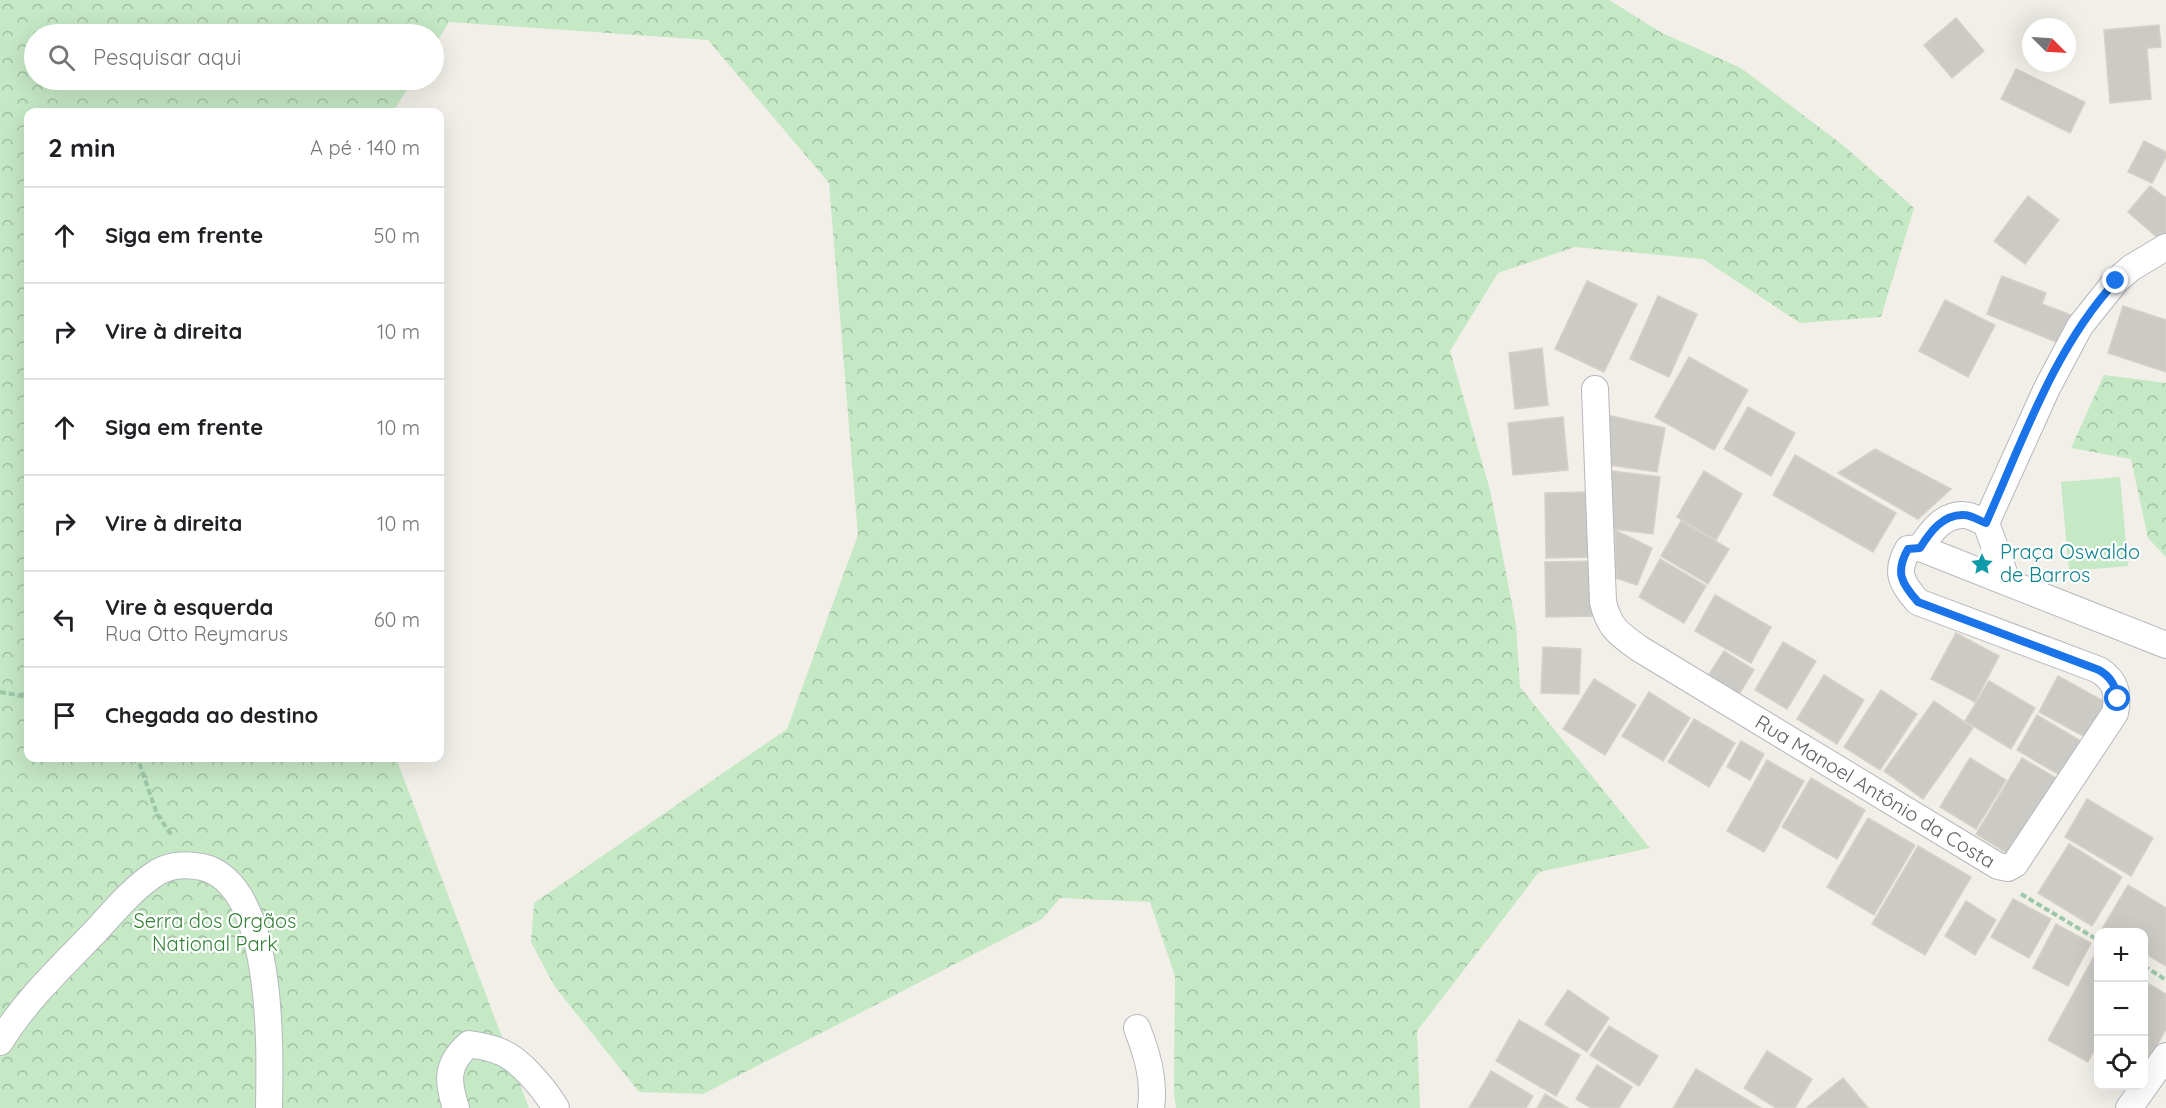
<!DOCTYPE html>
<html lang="pt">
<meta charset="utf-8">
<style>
body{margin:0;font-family:Quicksand,sans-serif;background:#f6f6f6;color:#202124}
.controls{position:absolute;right:18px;bottom:18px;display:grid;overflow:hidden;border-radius:12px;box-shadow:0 6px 24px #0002}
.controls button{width:54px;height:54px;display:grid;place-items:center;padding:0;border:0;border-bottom:2px solid #e0e0e0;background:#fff;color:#202124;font:30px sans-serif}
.compass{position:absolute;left:2022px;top:18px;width:54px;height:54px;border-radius:50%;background:#fff;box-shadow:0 6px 24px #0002;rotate:114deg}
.stop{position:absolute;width:18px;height:18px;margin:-14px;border:4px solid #1a73e8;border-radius:50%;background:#fff}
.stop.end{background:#1a73e8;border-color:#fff;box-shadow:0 2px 6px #0008}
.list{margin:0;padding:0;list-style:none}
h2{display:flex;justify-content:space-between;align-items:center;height:78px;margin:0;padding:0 24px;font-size:26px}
h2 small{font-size:20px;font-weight:400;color:#757577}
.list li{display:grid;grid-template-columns:39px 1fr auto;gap:18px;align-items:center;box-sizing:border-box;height:96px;padding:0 24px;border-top:2px solid #e0e0e0}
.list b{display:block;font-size:22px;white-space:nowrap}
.list p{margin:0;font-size:20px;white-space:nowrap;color:#757577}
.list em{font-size:20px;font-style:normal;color:#757577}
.icon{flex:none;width:33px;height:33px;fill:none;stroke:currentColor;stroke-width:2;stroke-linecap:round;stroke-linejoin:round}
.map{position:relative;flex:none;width:2166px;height:1108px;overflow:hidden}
.search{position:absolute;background:#fff;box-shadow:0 6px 24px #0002;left:24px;top:24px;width:420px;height:66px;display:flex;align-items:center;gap:15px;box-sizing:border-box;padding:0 21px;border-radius:33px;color:#757577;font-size:22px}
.panel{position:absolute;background:#fff;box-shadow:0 6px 24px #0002;left:24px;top:108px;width:420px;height:654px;border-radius:12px}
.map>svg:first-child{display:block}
.forest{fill:url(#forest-crowns)}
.garden{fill:#c5e8c5}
.building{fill:#cccac5;stroke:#d6d1c6;stroke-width:1.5}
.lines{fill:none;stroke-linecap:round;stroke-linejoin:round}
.street-casing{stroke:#b5b8bc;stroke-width:28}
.path{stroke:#9cc7a9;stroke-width:4;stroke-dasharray:6 3;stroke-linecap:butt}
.street{stroke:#fff;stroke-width:26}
.route{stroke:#1a73e8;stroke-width:8}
.labels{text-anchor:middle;stroke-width:4.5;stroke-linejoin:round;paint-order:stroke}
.culture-label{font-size:20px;fill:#0d838f;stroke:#fff;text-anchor:start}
.street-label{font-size:20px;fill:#5f6368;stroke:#fff}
.park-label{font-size:20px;fill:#348238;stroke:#fff}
</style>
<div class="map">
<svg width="2166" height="1108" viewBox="0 0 2166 1108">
<defs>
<pattern id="forest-crowns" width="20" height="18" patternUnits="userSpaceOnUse" patternTransform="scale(1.5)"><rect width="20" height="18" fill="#c5e8c5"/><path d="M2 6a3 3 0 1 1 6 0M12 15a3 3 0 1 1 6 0" fill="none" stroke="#a3c0a4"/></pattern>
</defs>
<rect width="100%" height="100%" fill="#f1efe8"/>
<g class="forest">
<polygon points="0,0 1609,0 1662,33 1741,68 1844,146 1914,208 1881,317 1800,323 1703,259 1575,247 1498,273 1450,351 1490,490 1516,625 1520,687 1650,848 1539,872 1417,1031 1420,1108 1176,1108 1174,1094 1175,976 1150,902 1060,898 1042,919 703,1094 639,1092 555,987 531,942 534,903 787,729 858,535 829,183 708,40 449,22 434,46 434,34 34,34 34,80 413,80 393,112 28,112 28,758 396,758 529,1108 0,1108"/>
<polygon points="2104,375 2166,383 2166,557 2148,538 2131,459 2071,448"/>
</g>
<polygon class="garden" points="2120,477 2128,566 2069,571 2061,482"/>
<g class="building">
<polygon points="1956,18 1984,51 1952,78 1924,45"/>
<polygon points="2159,25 2161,47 2147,48 2151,99 2110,103 2104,30"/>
<polygon points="2016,69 2085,102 2070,133 2001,99"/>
<polygon points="2144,141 2166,152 2166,157 2152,183 2128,172"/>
<polygon points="2150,186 2166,198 2166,234 2160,240 2128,212"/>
<polygon points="2028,196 2059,220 2025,264 1994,241"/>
<polygon points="2002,276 2046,293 2042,304 2071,315 2059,343 1987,314"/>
<polygon points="1587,281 1637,304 1604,372 1555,349"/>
<polygon points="1658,296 1697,314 1669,377 1630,359"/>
<polygon points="1945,300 1995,325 1968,377 1919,351"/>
<polygon points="2123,306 2166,320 2166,372 2108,353"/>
<polygon points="1542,348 1548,405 1515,409 1509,353"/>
<polygon points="1689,357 1748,390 1714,450 1655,417"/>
<polygon points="1748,407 1795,433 1771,476 1724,449"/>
<polygon points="1602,414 1665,428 1657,472 1603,464"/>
<polygon points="1563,417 1568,470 1513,475 1508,423"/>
<polygon points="1875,449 1951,489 1918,519 1838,473"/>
<polygon points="1795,455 1896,513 1873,552 1773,495"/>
<polygon points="1612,471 1660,477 1653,534 1605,528"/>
<polygon points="1704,471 1742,494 1716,540 1677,517"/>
<polygon points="1591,492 1592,557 1546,558 1545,493"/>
<polygon points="1681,521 1729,549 1708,584 1661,556"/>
<polygon points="1615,530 1652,548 1637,585 1616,578"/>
<polygon points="1660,559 1706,586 1684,623 1639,597"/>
<polygon points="1598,561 1598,616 1546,617 1545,562"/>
<polygon points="1715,595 1771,627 1751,663 1695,631"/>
<polygon points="1956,633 1999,656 1975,702 1931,679"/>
<polygon points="1783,642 1816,661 1787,709 1755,690"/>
<polygon points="1543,647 1581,649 1579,694 1541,693"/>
<polygon points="1724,651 1754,670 1738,696 1708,676"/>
<polygon points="1824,675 1864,700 1837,744 1797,719"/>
<polygon points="2058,676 2107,703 2087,738 2039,712"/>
<polygon points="1594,679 1636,705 1605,755 1563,729"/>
<polygon points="1989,681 2035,708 2011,749 1965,721"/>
<polygon points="1881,690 1917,714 1880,770 1844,747"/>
<polygon points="1649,692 1690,718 1663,761 1622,736"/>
<polygon points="1934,701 1973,728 1923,799 1884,771"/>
<polygon points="2037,715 2084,743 2063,777 2017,750"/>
<polygon points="1694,719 1735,743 1709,787 1668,762"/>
<polygon points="1741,741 1764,754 1750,780 1727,767"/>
<polygon points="1970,758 2006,780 1976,829 1940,807"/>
<polygon points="2022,758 2056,778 2010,855 1976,834"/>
<polygon points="1767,760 1804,781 1764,852 1727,831"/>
<polygon points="1811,778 1865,810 1837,859 1782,827"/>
<polygon points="2087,799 2153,838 2131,876 2065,837"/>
<polygon points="1868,818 1915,845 1874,915 1827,887"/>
<polygon points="2069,844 2122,877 2092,926 2038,893"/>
<polygon points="1918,846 1971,877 1925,955 1872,924"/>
<polygon points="2128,885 2166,908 2166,966 2144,953 2144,932 2108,932 2102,929"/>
<polygon points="2013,899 2051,919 2029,958 1991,937"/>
<polygon points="1966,901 1996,920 1975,955 1945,936"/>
<polygon points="2056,924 2091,943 2068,986 2033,968"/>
<polygon points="2098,949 2098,1043 2088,1062 2048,1040"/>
<polygon points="2144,981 2166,994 2166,1029 2144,1068"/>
<polygon points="1568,990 1609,1018 1587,1052 1545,1024"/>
<polygon points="1519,1020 1580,1055 1556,1096 1496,1061"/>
<polygon points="1609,1026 1658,1056 1639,1086 1590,1055"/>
<polygon points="1767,1051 1812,1079 1795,1108 1776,1108 1744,1088"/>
<polygon points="1597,1065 1632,1087 1619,1108 1591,1108 1576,1099"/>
<polygon points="1696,1069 1761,1108 1673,1108"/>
<polygon points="1491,1071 1533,1096 1526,1108 1469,1108"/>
<polygon points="1843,1078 1868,1108 1806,1108"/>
<polygon points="1545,1094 1568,1108 1537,1108"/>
</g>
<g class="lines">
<g class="street-casing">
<g id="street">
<path id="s1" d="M 1595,389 L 1603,602 C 1609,628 1619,634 1640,649 L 1998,866 L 2008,868 L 2015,864 L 2115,713 C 2119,694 2116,681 2099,670 L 1918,602 C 1901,583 1895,572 1908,549 L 1920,548"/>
<polyline points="1986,523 2047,388 2080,326 2116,281 2131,268 2166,247"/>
<path d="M 2007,581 L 1986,523 C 1980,521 1971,515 1964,515 C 1943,514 1930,533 1920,548 L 2166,645"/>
<path d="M 1137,1028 C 1147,1054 1155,1080 1151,1108"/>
<path d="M 0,1042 C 25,1001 62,966 95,932 C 113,912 135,886 158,872 C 172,864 187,864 202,867 C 275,884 270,1050 269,1108"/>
<path d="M 456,1108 C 447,1081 446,1064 469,1044 C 480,1046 491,1047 501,1052 C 521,1060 545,1090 556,1108"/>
<polyline points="2129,1108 2166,1056"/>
</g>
</g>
<g class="path">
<polyline points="0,692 28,697"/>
<polyline points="132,758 140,765 157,814 172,836"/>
<polyline points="2021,894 2098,940"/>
<polyline points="2144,966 2166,980"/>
</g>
<use href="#street" class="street"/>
</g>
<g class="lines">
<path class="route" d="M 2116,281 C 2054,348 2023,440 1986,523 C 1980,521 1971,515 1964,515 C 1943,514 1930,532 1920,548 L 1908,549 C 1895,572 1901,583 1918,602 L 2099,670 C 2111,677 2115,685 2118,699"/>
</g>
<defs>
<g id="sight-bare" transform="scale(1.8)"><path d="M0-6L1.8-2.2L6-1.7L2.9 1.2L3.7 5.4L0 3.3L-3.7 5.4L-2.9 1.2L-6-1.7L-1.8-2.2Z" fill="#0f9aa8" stroke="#fff" stroke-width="2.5" paint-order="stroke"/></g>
</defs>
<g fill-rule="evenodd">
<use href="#sight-bare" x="1982" y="564"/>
</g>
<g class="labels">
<g class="culture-label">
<text x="2000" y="559">Praça Oswaldo<tspan x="2000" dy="23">de Barros</tspan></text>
</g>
<g class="street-label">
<text dy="7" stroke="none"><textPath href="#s1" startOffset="550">Rua Manoel Antônio da Costa</textPath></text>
</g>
<g class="park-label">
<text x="215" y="928">Serra dos Orgãos<tspan x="215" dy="23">National Park</tspan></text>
</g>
</g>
</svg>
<div class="controls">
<button>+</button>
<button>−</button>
<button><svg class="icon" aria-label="locate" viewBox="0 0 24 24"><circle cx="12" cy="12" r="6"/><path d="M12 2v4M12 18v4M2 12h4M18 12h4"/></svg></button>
</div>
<svg class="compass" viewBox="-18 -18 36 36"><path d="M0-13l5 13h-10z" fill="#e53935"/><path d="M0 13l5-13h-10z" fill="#757577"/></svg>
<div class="stop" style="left:2118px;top:699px"></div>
<div class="stop end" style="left:2116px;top:281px"></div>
<div class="search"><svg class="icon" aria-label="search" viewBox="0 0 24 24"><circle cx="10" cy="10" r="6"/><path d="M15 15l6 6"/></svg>Pesquisar aqui</div>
<section class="panel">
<h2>2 min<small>A pé · 140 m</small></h2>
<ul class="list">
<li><svg class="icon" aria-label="ahead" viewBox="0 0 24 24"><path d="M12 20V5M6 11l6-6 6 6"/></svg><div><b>Siga em frente</b></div><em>50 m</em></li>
<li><svg class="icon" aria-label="right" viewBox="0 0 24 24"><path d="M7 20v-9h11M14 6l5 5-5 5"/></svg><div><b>Vire à direita</b></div><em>10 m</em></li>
<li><svg class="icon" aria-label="ahead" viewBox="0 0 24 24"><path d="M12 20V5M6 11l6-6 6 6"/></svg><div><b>Siga em frente</b></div><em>10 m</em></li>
<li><svg class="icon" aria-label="right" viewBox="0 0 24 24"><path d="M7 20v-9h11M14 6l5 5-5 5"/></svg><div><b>Vire à direita</b></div><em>10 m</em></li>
<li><svg class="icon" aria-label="left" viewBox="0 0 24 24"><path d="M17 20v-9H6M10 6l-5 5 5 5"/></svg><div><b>Vire à esquerda</b><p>Rua Otto Reymarus</p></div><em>60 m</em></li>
<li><svg class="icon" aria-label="arrive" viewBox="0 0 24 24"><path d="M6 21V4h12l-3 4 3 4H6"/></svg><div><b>Chegada ao destino</b></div></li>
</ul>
</section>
</div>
